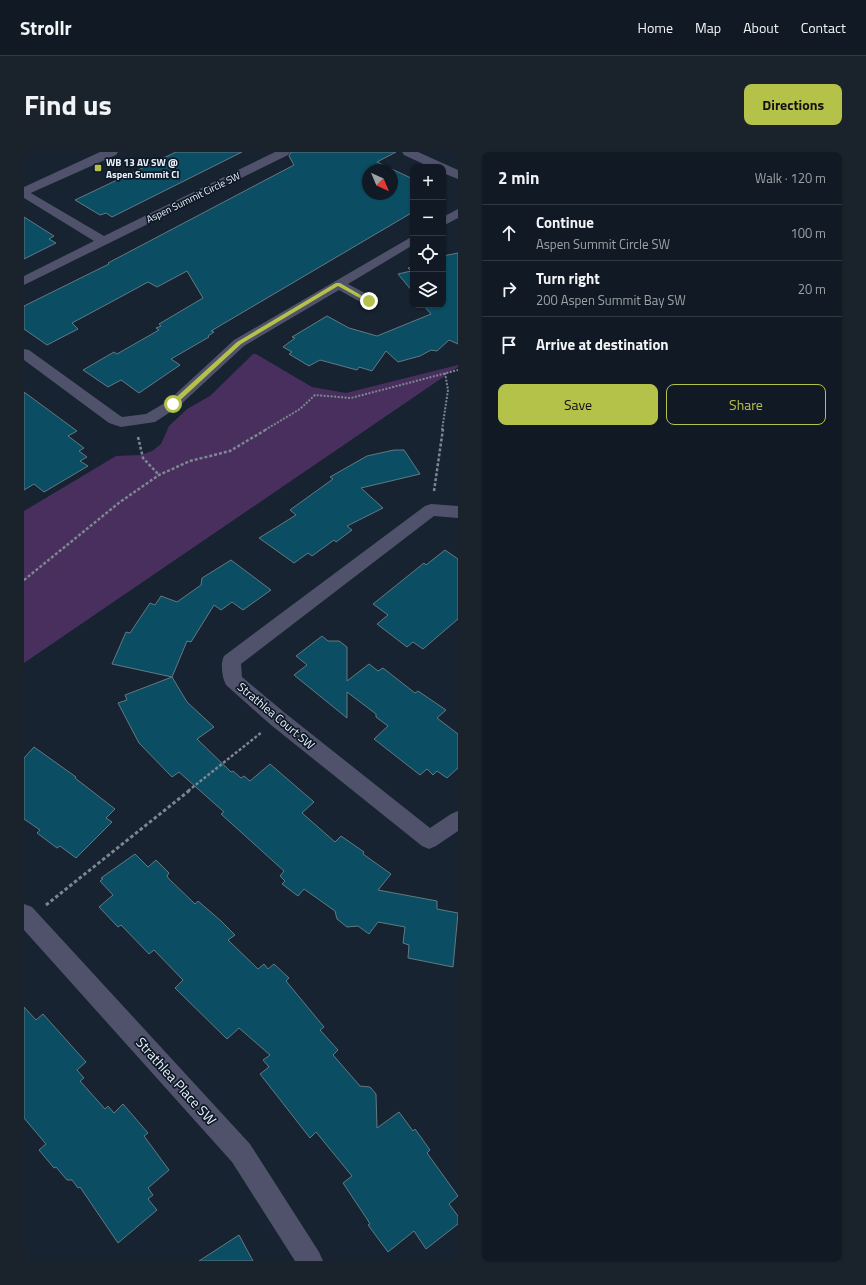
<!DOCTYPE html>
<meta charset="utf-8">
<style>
body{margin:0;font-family:"Titillium Web",sans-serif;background:#1a232c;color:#f1f3f6}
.controls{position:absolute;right:12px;top:12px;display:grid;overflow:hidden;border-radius:8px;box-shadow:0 1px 3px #0004}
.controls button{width:36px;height:36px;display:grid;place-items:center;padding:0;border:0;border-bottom:1px solid #303841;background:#111a24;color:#f1f3f6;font:20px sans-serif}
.compass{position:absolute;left:338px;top:12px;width:36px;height:36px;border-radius:50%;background:#111a24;box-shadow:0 1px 3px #0004;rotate:136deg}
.stop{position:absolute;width:12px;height:12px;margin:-9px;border:3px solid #b5c24a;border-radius:50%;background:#fff}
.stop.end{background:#b5c24a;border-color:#fff;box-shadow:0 1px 4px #0008}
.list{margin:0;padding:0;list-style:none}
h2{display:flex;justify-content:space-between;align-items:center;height:52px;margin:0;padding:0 16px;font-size:17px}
h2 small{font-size:13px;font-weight:400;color:#9ca1a6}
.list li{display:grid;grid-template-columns:26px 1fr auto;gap:12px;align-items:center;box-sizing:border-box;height:56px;padding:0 16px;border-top:1px solid #303841}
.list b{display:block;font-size:15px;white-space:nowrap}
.list p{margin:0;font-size:13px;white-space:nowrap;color:#9ca1a6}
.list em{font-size:13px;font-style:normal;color:#9ca1a6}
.actions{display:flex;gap:8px;padding:12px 16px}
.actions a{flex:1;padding:9px 0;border:1px solid #b5c24a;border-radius:8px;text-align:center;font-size:14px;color:#b5c24a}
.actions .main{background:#b5c24a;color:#111}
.icon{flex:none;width:22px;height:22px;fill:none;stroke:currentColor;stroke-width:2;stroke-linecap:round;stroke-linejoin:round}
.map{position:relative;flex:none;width:434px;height:1109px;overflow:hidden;border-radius:8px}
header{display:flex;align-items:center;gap:24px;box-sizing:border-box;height:56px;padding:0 20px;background:#111a24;border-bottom:1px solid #303841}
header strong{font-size:19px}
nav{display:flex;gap:22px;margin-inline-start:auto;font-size:14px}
.intro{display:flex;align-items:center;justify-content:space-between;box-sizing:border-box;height:96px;padding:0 24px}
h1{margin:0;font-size:28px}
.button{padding:10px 18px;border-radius:8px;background:#b5c24a;color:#111;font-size:14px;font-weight:700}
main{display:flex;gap:24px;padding:0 24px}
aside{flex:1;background:#111a24;border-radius:8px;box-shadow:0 1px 3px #0004}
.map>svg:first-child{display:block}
.green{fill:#482f5d}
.building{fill:#0b4e64;stroke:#627983;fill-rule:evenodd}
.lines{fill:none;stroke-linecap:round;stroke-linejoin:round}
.path-far2{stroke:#7c8792;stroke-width:2;stroke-dasharray:2 1.5;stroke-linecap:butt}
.path-far1{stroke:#7c8792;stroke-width:2.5;stroke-dasharray:3 2;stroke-linecap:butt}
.path{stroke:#7c8792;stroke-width:3;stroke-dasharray:3.5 2.5;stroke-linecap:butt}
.minor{fill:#50526b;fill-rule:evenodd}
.tertiary{fill:#50526b;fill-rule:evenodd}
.route{fill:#b5c24a}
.poi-dot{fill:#b5c24a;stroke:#0e1926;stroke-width:1.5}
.labels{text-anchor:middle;stroke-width:3.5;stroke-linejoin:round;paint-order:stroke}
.far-poi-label{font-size:10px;font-weight:bold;fill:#ebf3fd;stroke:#0e1926;text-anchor:start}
.far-street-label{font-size:10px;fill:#ebf3fd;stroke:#0e1926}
.street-label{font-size:12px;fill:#ebf3fd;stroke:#0e1926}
.near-street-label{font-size:14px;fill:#ebf3fd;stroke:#0e1926}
</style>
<header>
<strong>Strollr</strong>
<nav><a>Home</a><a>Map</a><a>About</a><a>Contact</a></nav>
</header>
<div class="intro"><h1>Find us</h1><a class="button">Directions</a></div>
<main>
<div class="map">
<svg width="434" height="1109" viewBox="0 0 434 1109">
<rect width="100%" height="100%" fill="#172330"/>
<polygon class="green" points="229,202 232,202 288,235 322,241 434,213 434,215 0,511 0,359 92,304 117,303 128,299 137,292 145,274 163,257 186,244"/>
<g class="building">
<polygon points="152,0 218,0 88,65 82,61 76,63 51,48"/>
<path d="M 267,0 L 372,0 L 353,10 L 389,27 L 389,60 L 187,179 L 190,180 L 184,184 L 185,185 L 147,207 L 156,213 L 115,241 L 97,228 L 84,235 L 59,218 L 90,200 L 93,202 L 135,178 L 132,176 L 137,174 L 135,172 L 179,146 L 163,119 L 133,135 L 124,130 L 89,149 L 48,171 L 54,177 L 23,193 L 0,177 L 0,154 L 85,112 L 84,111 L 270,13 L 265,4 ZM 344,18 L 368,18 L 368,42 L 344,42 Z"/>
<polygon points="0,65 30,84 25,87 32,91 0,107"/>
<polygon points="434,101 434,192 425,188 413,199 407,198 396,204 374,210 362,199 348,219 335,215 333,218 296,208 285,214 265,202 268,200 259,195 271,186 268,185 303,164 325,176 353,184 407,162 399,153 419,153 419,104"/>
<polygon points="389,115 389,140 374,122 387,119 384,116"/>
<polygon points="0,240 53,279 44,284 60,296 55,299 63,305 56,309 64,314 20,340 10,332 0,338"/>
<polygon points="370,298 380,298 396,322 337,336 359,356 323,374 328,378 312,390 310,388 288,404 284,401 270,411 235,386 272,363 266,358 309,327 306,325 343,304"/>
<polygon points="421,398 434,407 434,467 399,497 389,490 383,495 353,472 364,463 349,452 400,411 402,413"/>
<polygon points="207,408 247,438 219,458 208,450 197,458 190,453 167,490 163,489 148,525 163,550 190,575 173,587 207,620 209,619 217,626 220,624 226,629 246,612 290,650 278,661 311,690 317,684 340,700 339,702 367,722 354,738 413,749 413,757 434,761 429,815 384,806 385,793 379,791 381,775 354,770 345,782 334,774 323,775 313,767 311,759 280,737 274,744 258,732 261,729 256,724 260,719 197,662 200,660 155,620 148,625 115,591 94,551 103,548 101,543 148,525 88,512 102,480 106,481 126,451 131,453 137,444 153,450 177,433 178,426"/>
<polygon points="298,484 304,489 315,489 323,495 323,529 345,512 354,519 359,516 391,541 394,539 422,558 413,566 434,582 434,616 423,626 413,619 409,623 403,617 396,623 350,587 364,574 352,565 352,562 323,540 323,566 270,523 283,513 272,504"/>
<polygon points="10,595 52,625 51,626 91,657 82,666 88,670 52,706 36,694 33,696 13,681 16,678 0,667 0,606"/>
<polygon points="111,702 124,715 132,708 145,721 143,724 144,726 171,752 174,749 197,769 211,783 204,788 234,817 240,812 244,817 250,812 265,826 262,829 300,875 296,878 314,898 309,903 336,934 346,935 352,942 353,976 375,960 389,979 391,977 406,998 403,1001 434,1044 425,1052 434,1064 434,1072 402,1097 390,1079 364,1100 344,1073 346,1072 343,1067 319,1031 328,1024 292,980 286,986 236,922 245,915 239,908 246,903 215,876 203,887 151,836 159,828 130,798 125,802 97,773 94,775 75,755 89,743 76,729 79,727 77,726"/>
<polygon points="0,855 12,868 19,862 62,910 53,918 60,926 56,929 81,957 84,954 90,961 99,952 124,981 120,984 145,1018 124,1036 129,1043 124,1047 133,1058 94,1091 56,1035 54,1036 48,1028 43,1028 32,1015 30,1016 15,998 22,992 0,966"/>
<polygon points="215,1083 229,1109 175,1109"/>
</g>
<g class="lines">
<g class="path-far2">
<polyline points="241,278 276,257 291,243 327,246 434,218"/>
<polyline points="418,278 424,238 421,221"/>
</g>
<g class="path-far1">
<polyline points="114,285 119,306 135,323"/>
<polyline points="410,339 419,277"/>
<polyline points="0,428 96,350 135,323 166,309 206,299 243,277"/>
<polyline points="164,639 238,580"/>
</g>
<polyline class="path" points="22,753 166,638"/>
<g class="minor">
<polygon points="251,0 266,0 264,3 0,133 0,124 70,89 0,46 0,37 80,84"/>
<polygon points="378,0 394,0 434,18 434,27 419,21 419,15 406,15 380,3"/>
<polygon points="434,57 434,66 419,74 419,65"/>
<polygon points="389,84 389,93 324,132 350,146 352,149 350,152 340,152 315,138 220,194 154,255 131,270 97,275 85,271 0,208 0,197 5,198 95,263 98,265 122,262 144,249 210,188"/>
<path d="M 407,352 L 434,354 L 434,366 L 410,364 L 217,512 L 218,525 L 261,561 L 406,676 L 427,662 L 434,659 L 434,679 L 412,694 L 405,697 L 398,694 L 247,573 L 202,533 C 198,525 196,512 200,504 L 401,354 Z"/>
<polygon points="0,752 8,755 226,992 295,1100 299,1109 271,1109 208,1010 0,778"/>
</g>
<polygon class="tertiary" points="76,0 94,0 92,3 0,44 0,35"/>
</g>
<polygon class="route" points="312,131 316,131 347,149 343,150 314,134 217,192 151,253 147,253 147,250 213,190"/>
<rect class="poi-dot" x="70" y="12" width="8" height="8" rx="2"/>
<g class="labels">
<g class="far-poi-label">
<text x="82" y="14">WB 13 AV SW @<tspan x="82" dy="12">Aspen Summit CI</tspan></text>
</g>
<g class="far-street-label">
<text transform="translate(169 45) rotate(-26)" y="4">Aspen Summit Circle SW</text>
</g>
<g class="street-label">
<text transform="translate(252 564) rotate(40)" y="4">Strathlea Court SW</text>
</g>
<g class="near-street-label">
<text transform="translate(152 929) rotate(48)" y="5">Strathlea Place SW</text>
</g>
</g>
</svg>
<div class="controls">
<button>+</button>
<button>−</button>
<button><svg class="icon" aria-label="locate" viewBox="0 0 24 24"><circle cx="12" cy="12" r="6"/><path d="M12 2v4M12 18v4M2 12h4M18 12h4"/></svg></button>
<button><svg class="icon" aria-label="layers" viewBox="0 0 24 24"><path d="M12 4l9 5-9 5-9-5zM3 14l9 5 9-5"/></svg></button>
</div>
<svg class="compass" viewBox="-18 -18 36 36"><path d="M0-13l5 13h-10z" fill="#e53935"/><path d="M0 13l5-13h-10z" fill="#9ca1a6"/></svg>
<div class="stop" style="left:149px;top:252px"></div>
<div class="stop end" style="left:345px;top:149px"></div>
</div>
<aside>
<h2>2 min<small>Walk · 120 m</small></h2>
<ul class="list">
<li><svg class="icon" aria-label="ahead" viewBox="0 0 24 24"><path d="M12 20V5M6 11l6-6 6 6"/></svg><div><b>Continue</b><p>Aspen Summit Circle SW</p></div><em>100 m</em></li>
<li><svg class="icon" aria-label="right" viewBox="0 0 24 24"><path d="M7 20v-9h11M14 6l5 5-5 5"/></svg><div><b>Turn right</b><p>200 Aspen Summit Bay SW</p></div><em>20 m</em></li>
<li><svg class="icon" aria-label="arrive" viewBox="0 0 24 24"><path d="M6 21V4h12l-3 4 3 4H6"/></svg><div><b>Arrive at destination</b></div></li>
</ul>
<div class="actions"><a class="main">Save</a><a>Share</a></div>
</aside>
</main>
